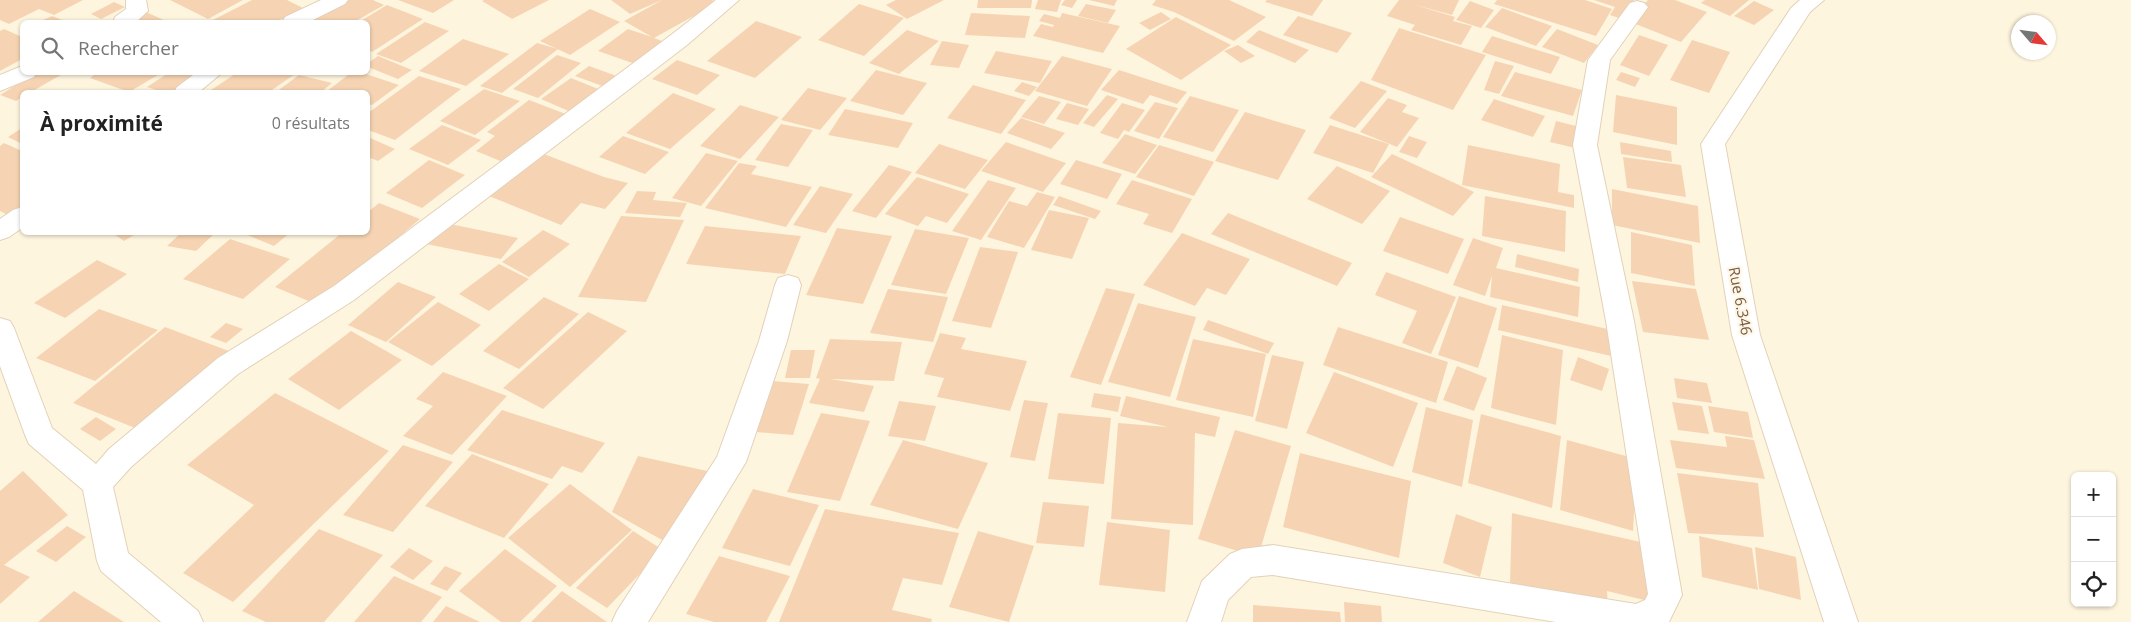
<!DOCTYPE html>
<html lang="fr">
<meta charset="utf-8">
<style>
body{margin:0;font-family:"Open Sans",sans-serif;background:#f6f6f6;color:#222}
.controls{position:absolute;right:15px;bottom:15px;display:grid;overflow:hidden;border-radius:8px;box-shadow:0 1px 4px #0004}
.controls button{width:45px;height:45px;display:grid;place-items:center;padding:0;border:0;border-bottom:1px solid #e0e0e0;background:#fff;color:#222;font:25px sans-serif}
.compass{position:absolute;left:2011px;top:15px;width:45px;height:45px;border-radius:50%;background:#fff;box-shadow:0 1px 4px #0004;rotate:118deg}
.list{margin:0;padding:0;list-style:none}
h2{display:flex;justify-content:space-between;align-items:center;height:65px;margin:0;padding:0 20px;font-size:21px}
h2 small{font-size:16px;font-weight:400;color:#767676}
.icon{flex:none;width:28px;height:28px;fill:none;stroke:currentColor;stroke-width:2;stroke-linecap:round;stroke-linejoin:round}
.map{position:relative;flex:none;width:2131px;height:622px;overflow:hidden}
.search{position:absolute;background:#fff;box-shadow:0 1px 4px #0004;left:20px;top:20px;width:350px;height:55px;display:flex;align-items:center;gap:12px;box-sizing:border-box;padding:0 18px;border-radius:8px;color:#767676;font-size:19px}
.panel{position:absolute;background:#fff;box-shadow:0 1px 4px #0004;left:20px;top:90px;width:350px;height:145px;border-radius:8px}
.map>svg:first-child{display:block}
.building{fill:#f6d4b3}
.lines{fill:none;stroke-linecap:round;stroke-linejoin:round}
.minor-casing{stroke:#e3d1b9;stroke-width:2}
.minor{fill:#fff;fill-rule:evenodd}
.labels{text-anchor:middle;stroke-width:4.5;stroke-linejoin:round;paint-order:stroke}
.street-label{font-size:15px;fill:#765a44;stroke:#fff7e6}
</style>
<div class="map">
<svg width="2131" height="622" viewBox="0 0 2131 622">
<rect width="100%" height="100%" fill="#fef5de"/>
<g class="building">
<polygon points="0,0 83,0 54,15 39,9 9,24 0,20"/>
<polygon points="170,0 243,0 208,19"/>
<polygon points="252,0 287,0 303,8 276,22 209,22"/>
<polygon points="348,0 373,0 384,5 354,22 316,22 312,20"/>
<polygon points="398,0 454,0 433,13"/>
<polygon points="484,0 549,0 512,19 482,1"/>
<polygon points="611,0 662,0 630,14"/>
<polygon points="662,0 712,0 717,3 654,38 670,44 641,66 598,51 628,29 652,37 624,21"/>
<polygon points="896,0 944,0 907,19 886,5"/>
<polygon points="978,0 1032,0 1031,8 977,8"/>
<polygon points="1038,0 1061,0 1057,12 1035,9"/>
<polygon points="1065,0 1077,0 1072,8 1061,5"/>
<polygon points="1089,0 1117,0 1114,6"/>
<polygon points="1156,0 1229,0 1266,17 1234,41 1174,12 1152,5"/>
<polygon points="1267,0 1323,0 1312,16 1265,2"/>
<polygon points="1399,0 1459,0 1452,15 1412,4 1455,17 1453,21 1472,26 1461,45 1411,30 1415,25 1387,16"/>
<polygon points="1497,0 1585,0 1612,9 1596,36 1494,4"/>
<polygon points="1594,0 1634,0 1627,11 1624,10 1619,18 1610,15 1615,7"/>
<polygon points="1648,0 1675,0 1707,12 1681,42 1628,21"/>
<polygon points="1705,0 1749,0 1730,16 1701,3"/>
<polygon points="1470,1 1494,10 1481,28 1456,20"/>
<polygon points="1754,1 1774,10 1754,25 1734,16"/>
<polygon points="114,2 125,7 101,19 91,14"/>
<polygon points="859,4 904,18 864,56 818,40"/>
<polygon points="1086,4 1116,10 1108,23 1078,16"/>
<polygon points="387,5 423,19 372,52 368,50 368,22 359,22"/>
<polygon points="1502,8 1552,26 1536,46 1485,27"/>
<polygon points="590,9 620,22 570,55 540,41"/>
<polygon points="146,12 168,22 127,22"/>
<polygon points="1161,12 1171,19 1150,30 1139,23"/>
<polygon points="971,13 1030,16 1025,38 965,35"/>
<polygon points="1062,13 1120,26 1103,53 1033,36 1041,24 1053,27 1054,25 1039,21 1044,14 1060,18"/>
<polygon points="52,16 67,22 39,22"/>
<polygon points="1298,16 1352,33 1337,53 1283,35"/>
<polygon points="1176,17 1231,45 1181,80 1126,49"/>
<polygon points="756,21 802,37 755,78 707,61"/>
<polygon points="425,22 449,31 401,63 376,54"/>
<polygon points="1399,28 1486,55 1453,110 1371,80"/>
<polygon points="4,29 22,37 22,59 0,71 0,31"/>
<polygon points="1557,29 1598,45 1584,63 1542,47"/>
<polygon points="907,30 939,41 899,74 869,63"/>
<polygon points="1259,30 1309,50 1295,63 1246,42"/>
<polygon points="1639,35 1668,45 1649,76 1620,65"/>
<polygon points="1492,36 1560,57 1551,74 1482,52"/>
<polygon points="463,39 509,54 466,86 419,71"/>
<polygon points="1692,40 1730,52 1709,93 1670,80"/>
<polygon points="942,41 969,45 959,68 930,65"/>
<polygon points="537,43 558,49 502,93 480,86"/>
<polygon points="1238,45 1255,56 1241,63 1224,51"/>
<polygon points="996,51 1052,61 1040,83 984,73"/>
<polygon points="557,55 581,63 538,98 513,89"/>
<polygon points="378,56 412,70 398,79 368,67 368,63"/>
<polygon points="1062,56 1112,69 1087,106 1035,91"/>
<polygon points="677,60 720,75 697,95 652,79"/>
<polygon points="1495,61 1514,66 1499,94 1484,90"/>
<polygon points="589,66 622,78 608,88 575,76"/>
<polygon points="876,70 927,83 903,115 850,101"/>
<polygon points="1119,70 1187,92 1177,104 1150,95 1143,104 1101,90"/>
<polygon points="37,72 66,72 31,92 22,92 22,97 16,101 0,95"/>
<polygon points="98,72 163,72 129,92 90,78"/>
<polygon points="170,72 202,72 171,92 162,92 147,87"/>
<polygon points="238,72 298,72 269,92 217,92 211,90"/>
<polygon points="352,72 360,72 399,85 372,105 368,104 368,92 327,91"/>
<polygon points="1515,72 1582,90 1573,116 1501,96"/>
<polygon points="1621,72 1640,78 1635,87 1616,80"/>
<polygon points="299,75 332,83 321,92 276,92"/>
<polygon points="419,76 461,89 395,140 368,130 368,113"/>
<polygon points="571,78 603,91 573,113 541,99"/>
<polygon points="1361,81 1387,91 1355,128 1329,118"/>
<polygon points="1022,82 1037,87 1029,96 1014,91"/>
<polygon points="973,85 1026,100 1001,134 947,118"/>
<polygon points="808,88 847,98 820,130 781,120"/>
<polygon points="484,89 520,101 475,135 440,121"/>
<polygon points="673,93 716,109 670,149 626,133"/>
<polygon points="1107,95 1118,99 1094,127 1083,123"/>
<polygon points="1616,95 1677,107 1677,145 1613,132"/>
<polygon points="1039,96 1061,102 1044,124 1021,117"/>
<polygon points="1190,96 1239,110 1213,152 1163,137"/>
<polygon points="1388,98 1407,105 1402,112 1419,118 1397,147 1360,132"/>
<polygon points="1494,99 1545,116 1533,137 1481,120"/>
<polygon points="529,100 571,116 510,165 476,151 495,136 487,132"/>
<polygon points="1155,102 1178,108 1159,139 1134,131"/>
<polygon points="1067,103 1089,109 1078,125 1056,119"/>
<polygon points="1122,103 1145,110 1129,132 1124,130 1118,139 1100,133"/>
<polygon points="740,105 779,117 740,159 700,146"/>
<polygon points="845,109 913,123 898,148 828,135"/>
<polygon points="1245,112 1306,130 1278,180 1215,161"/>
<polygon points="1021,118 1065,133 1051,149 1007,133"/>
<polygon points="1556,121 1580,127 1575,148 1550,142"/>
<polygon points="781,124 813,130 788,167 755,160"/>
<polygon points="442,125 481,140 448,165 409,149"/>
<polygon points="1330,125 1389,144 1373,173 1313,153"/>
<polygon points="22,128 22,144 8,137"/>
<polygon points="1125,134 1157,145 1135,174 1102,163"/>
<polygon points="623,136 669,152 645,174 599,157"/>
<polygon points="1409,136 1427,142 1417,158 1399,152"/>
<polygon points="368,137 395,149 378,161 368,157"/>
<polygon points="1006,142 1066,163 1043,192 981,171"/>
<polygon points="1620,142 1671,151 1672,162 1621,154"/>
<polygon points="4,143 22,151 22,205 8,215 0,211 0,146"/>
<polygon points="939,144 988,160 965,189 915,173"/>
<polygon points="1159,145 1214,162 1194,196 1136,177"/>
<polygon points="1468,145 1560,164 1558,192 1574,195 1574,208 1462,185"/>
<polygon points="536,151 604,177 628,183 605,209 581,203 561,225 484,194"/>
<polygon points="706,153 738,161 701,206 672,198"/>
<polygon points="1392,154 1474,192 1453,216 1371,177"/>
<polygon points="1623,157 1681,165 1686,197 1627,188"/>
<polygon points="429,160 465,175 422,208 386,193"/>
<polygon points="1076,160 1122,174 1107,199 1060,184"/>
<polygon points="739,163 757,166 751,174 812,187 786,227 705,208"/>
<polygon points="889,165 912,172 876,218 852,211"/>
<polygon points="1337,166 1390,191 1362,224 1307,199"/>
<polygon points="917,177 969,194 947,223 926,216 918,226 885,214"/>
<polygon points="988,180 1016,188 981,240 952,231"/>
<polygon points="1132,180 1192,199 1172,233 1143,224 1149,214 1116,204"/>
<polygon points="820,186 853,194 826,233 793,225"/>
<polygon points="1612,189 1698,206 1700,243 1612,225"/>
<polygon points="637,191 656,192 653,200 687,203 680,217 625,213"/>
<polygon points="1037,192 1055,197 1024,248 987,237 1009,201 1027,206"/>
<polygon points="1059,196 1101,211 1095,219 1053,205"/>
<polygon points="1485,196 1566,211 1565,252 1482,236"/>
<polygon points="379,203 420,219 318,305 275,287 343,232 368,232 368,212"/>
<polygon points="1049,210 1089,218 1072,259 1031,250"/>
<polygon points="1228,213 1352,263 1337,286 1211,234"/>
<polygon points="621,216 684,220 646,302 578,297"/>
<polygon points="1400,217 1464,239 1448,274 1383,251"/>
<polygon points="440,222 518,238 501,259 421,243"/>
<polygon points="705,226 801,236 785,274 686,264"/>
<polygon points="837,228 892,236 863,304 806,295"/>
<polygon points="915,229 969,238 946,294 891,285"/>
<polygon points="543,230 570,244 529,277 502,262"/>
<polygon points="111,232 139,232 124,241"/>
<polygon points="182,232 216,232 196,251 167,246"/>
<polygon points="240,232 291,232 274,246"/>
<polygon points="1631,232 1692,245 1695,286 1631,273"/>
<polygon points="1182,233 1250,259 1226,295 1207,288 1195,306 1143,285"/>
<polygon points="1473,238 1503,248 1496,268 1580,287 1578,317 1490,297 1492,276 1485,296 1453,285"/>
<polygon points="230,239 290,259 243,299 183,279"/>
<polygon points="980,247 1018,252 991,328 952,321"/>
<polygon points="1517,254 1579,269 1578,282 1515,267"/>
<polygon points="97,260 127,274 65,318 34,303"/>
<polygon points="499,264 529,279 489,311 459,294"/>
<polygon points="1386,272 1456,297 1431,354 1402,343 1417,311 1375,295"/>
<polygon points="1632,281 1696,289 1709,340 1643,332"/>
<polygon points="398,282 436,297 386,342 348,325"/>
<polygon points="1106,288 1135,294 1101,385 1070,377"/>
<polygon points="888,289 948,297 933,342 870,333"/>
<polygon points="1459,296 1497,308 1478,368 1438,355"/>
<polygon points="544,297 579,314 519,369 483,351"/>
<polygon points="438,302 481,325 432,366 388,342"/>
<polygon points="1138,303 1196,317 1170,397 1108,382"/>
<polygon points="1502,305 1612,330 1611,356 1498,330"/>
<polygon points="99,309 158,330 95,381 36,358"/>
<polygon points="588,312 627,331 543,409 503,388"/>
<polygon points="1208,320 1274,343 1268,354 1203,330"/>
<polygon points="226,323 243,329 226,343 210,337"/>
<polygon points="165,327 234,353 145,432 73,403"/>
<polygon points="1338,327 1448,362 1436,403 1323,365"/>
<polygon points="351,331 402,360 339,410 288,379"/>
<polygon points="940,333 966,338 961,349 1027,361 1010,411 937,397 944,378 924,374"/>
<polygon points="1502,335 1563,350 1556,425 1491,408"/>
<polygon points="830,339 902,342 894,381 830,379 874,386 864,412 809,403 820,379 816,378"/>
<polygon points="1193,339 1266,354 1253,417 1176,400"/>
<polygon points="791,350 815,350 810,378 785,378"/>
<polygon points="1272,355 1304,362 1287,429 1255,421"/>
<polygon points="1578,357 1609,369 1602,391 1570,380"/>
<polygon points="1457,366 1487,378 1474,411 1443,400"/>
<polygon points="443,372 507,396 452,455 403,436 433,406 416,399"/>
<polygon points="1334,372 1418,403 1393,467 1306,433"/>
<polygon points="1674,378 1707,383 1712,403 1677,398"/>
<polygon points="772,381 809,384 793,435 756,432"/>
<polygon points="275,393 389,451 233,602 183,573 254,505 187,465"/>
<polygon points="1094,393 1121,397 1118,412 1091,407"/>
<polygon points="1126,396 1220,417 1215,437 1195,433 1193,525 1111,519 1118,423 1168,427 1120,416"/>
<polygon points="1024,400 1048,403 1035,461 1010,457"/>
<polygon points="899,401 936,406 925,441 888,436"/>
<polygon points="1672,402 1702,406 1709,434 1678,430"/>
<polygon points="1708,406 1748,412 1753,438 1714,432"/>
<polygon points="1426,407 1473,420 1462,487 1412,472"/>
<polygon points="502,410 605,443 582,473 562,466 552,479 467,450"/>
<polygon points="821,413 870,421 840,501 787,492"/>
<polygon points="1058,413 1111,418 1104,484 1048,479"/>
<polygon points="1481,414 1561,436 1552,508 1468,483"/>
<polygon points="96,417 116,429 100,441 80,429"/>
<polygon points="1235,430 1291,446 1258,557 1198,539"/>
<polygon points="1725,436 1754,440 1765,479 1676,468 1670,440 1727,447"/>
<polygon points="903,440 988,463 958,529 870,505"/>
<polygon points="1567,440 1637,459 1633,531 1560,510"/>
<polygon points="403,445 453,462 393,532 343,515"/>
<polygon points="1300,453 1411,481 1399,558 1283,527"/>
<polygon points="472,454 549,484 504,538 425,506"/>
<polygon points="638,456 712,472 671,545 612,512"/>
<polygon points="23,471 68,515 4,565 30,577 0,604 0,491"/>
<polygon points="1677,473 1758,483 1764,537 1688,533"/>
<polygon points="570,484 632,530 570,587 508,538"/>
<polygon points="753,489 819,505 790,566 722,548"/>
<polygon points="1043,502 1089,506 1084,547 1036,543"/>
<polygon points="825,509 959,533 942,585 903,578 892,610 932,619 931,622 779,622"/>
<polygon points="1512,513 1645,543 1648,601 1607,591 1608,607 1510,583"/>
<polygon points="1456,514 1492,527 1480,577 1443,563"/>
<polygon points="1107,522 1170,530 1165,592 1099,585"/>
<polygon points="67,526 86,537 56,562 36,551"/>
<polygon points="319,529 383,555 324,622 266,622 242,611"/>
<polygon points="633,531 663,550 607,608 576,588"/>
<polygon points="978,531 1034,546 1009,622 949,607"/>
<polygon points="1699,536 1752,548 1758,590 1702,577"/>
<polygon points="1755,547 1796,557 1801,600 1759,589"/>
<polygon points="409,548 433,561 413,580 390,567"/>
<polygon points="505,549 557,586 520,622 501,622 459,591"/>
<polygon points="719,556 790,576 766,622 714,622 686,614"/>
<polygon points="445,566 462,573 447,591 430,584"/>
<polygon points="394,576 442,597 421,622 354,622"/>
<polygon points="74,591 124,622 38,622"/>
<polygon points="562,591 607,622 531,622"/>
<polygon points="1344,602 1381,606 1382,622 1345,622"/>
<polygon points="1253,605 1340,612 1341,622 1253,622"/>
<polygon points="446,606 480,622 433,622"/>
</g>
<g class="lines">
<g class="minor-casing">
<g id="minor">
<polygon points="126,0 146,0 148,11 136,22 113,22 115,17 126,9"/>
<polygon points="321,0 348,0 345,4 309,22 282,22 285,17"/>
<polygon points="716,0 739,0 687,45 354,300 238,374 131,467 113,487 128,553 198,611 203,622 161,622 101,571 97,561 83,490 29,444 25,435 0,366 0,318 10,321 14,328 52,428 96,464 109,449 218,358 334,286 671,35"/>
<polygon points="1800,0 1824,0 1810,12 1725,144 1760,335 1858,622 1824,622 1732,335 1701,144 1791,8"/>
<polygon points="1637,1 1644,3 1648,7 1610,60 1597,145 1634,321 1682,595 1669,622 1556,622 1273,575 1251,577 1228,600 1221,622 1187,622 1202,581 1230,554 1242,549 1273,545 1636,604 1645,600 1648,594 1606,321 1573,145 1588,60 1630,3"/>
<polygon points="22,66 22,72 37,72 34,77 0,91 0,75"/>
<polygon points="197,72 223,72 199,92 174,92 177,87"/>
<polygon points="22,207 22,228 9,237 0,240 0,219 13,210"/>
<polygon points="788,275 798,278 801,285 787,341 746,462 648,622 612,622 617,611 717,457 759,341 775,285 778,278"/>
</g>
</g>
<use href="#minor" class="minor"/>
</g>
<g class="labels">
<g class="street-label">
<text transform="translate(1740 301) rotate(79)" y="5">Rue 6.346</text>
</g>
</g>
</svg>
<div class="controls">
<button>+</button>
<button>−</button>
<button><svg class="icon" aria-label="locate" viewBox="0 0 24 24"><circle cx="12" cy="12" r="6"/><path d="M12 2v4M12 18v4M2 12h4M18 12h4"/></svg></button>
</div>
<svg class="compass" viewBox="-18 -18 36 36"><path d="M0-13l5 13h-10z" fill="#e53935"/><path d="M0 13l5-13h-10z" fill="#767676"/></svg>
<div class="search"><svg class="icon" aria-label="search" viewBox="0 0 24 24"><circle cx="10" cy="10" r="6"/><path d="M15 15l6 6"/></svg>Rechercher</div>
<section class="panel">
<h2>À proximité<small>0 résultats</small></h2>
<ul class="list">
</ul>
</section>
</div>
